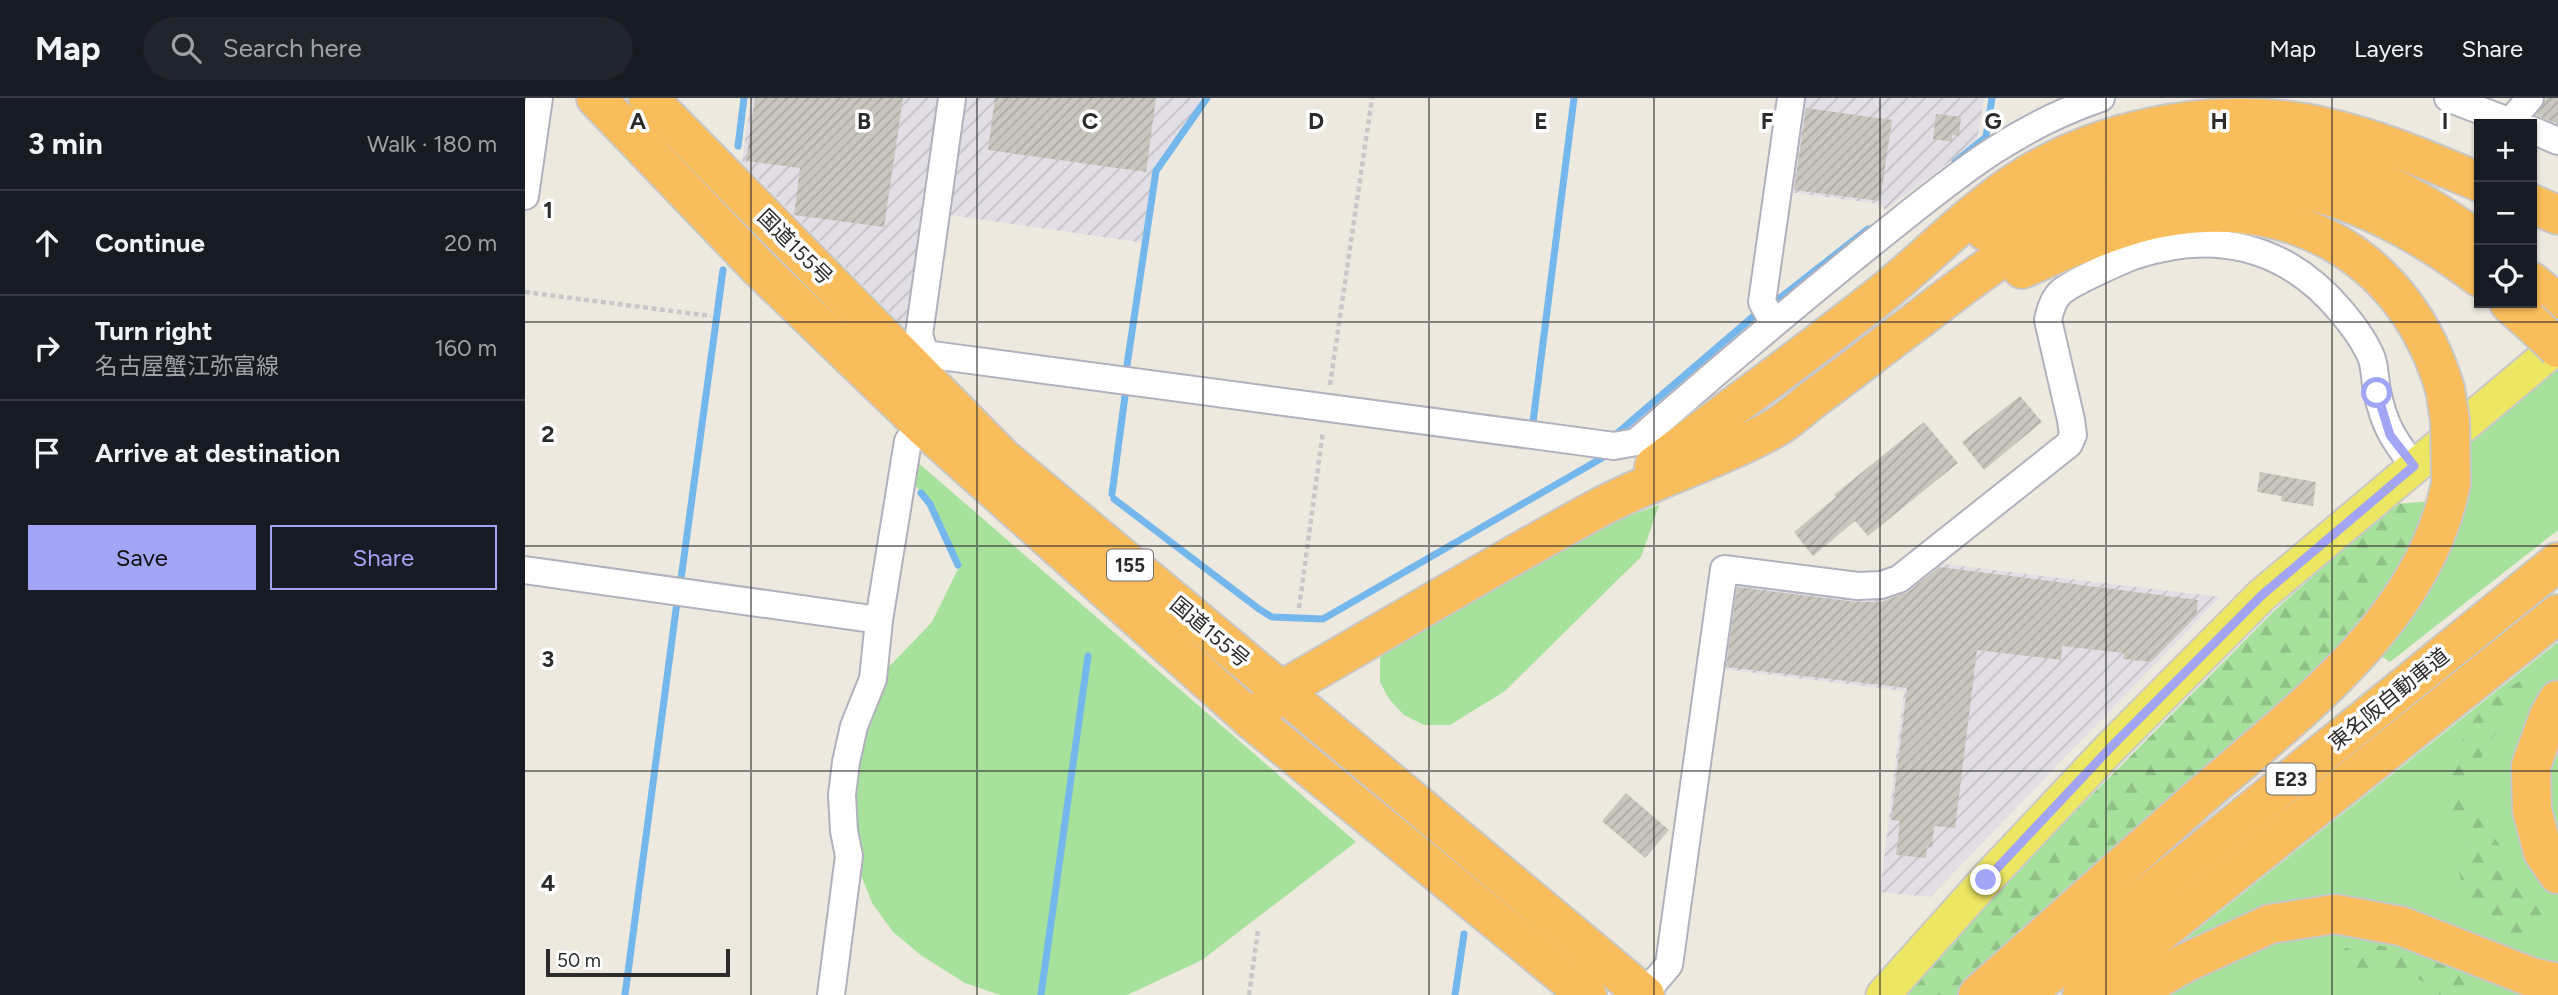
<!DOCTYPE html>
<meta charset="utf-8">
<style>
body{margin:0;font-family:Figtree,"Noto Sans JP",sans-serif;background:#20242c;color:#f1f3f6}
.controls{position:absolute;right:21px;top:21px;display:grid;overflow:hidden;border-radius:0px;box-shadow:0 2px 5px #0004}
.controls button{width:63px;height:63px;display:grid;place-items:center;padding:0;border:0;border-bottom:2px solid #363941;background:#171b24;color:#f1f3f6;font:35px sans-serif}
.scale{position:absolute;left:21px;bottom:18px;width:184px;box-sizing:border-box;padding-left:7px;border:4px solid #2b2b2b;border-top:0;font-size:19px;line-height:24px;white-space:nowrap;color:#2b2b2b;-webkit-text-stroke:5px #fff;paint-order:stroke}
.stop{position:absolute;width:21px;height:21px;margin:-16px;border:5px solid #a2a4f6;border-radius:50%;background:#fff}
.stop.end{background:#a2a4f6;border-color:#fff;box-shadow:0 2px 7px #0008}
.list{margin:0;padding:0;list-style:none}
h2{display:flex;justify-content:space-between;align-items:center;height:91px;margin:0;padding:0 28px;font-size:30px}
h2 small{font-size:23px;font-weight:400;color:#9ea1a6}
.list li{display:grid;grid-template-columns:46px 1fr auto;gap:21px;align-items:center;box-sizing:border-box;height:105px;padding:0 28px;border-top:2px solid #363941}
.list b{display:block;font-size:26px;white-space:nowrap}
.list p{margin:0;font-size:23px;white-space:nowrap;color:#9ea1a6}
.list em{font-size:23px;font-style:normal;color:#9ea1a6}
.actions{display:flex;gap:14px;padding:21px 28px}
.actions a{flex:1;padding:16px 0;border:2px solid #a2a4f6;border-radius:0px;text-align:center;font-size:24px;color:#a2a4f6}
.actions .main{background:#a2a4f6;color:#111}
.icon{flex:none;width:38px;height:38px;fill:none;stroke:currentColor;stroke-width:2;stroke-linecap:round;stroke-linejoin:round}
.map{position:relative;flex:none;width:2033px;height:897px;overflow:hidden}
header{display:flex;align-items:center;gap:42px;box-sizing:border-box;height:98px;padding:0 35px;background:#171b24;border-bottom:2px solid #363941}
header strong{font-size:33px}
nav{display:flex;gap:38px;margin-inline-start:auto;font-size:24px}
.search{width:490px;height:63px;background:#20242c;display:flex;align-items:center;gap:18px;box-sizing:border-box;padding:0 24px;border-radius:38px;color:#9ea1a6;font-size:26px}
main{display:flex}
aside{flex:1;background:#171b24}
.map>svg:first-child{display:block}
.industrial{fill:url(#industrial-furrows)}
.grass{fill:#a7e29c}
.forest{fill:url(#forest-firs)}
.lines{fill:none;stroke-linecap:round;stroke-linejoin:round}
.stream{stroke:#74b7ec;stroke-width:7}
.building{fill:url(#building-hatch)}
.minor-casing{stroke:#b1b1be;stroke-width:30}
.major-casing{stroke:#c8c8c8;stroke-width:37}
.highway-casing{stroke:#c8c8c8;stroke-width:42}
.path{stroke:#c8c8c8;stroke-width:4.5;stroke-dasharray:5 3.5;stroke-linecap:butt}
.minor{stroke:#fff;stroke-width:26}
.major{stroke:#ede662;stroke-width:33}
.highway{stroke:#fabd5b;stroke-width:38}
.highway-bridge-casing{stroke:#c8c8c8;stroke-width:42;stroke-linecap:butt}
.highway-bridge{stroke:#fabd5b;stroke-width:38}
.route{stroke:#a2a4f6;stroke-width:9}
.grid{fill:none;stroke:#2b2b2b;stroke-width:2;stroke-opacity:0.55}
.labels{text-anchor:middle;stroke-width:7;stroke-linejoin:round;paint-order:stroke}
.shield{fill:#fff;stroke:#6b6b6b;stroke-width:2}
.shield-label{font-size:19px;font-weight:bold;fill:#2b2b2b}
.street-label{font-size:21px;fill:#2b2b2b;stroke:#fff}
.grid-label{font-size:23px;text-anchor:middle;font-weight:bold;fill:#2b2b2b;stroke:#fff;stroke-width:7;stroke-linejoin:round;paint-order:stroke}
</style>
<header>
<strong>Map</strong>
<div class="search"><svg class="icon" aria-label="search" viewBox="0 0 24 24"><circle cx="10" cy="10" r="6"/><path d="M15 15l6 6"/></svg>Search here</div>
<nav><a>Map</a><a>Layers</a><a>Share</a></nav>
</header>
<main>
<aside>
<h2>3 min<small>Walk · 180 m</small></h2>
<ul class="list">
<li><svg class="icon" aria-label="ahead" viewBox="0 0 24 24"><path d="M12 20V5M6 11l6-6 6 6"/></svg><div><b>Continue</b></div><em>20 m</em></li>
<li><svg class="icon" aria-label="right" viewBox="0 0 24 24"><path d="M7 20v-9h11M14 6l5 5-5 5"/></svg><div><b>Turn right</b><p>名古屋蟹江弥富線</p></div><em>160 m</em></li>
<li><svg class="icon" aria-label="arrive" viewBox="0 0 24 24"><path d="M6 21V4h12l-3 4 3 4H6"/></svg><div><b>Arrive at destination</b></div></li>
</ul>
<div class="actions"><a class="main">Save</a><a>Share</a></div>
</aside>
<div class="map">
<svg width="2033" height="897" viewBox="0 0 2033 897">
<defs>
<pattern id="industrial-furrows" width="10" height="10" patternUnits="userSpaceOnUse" patternTransform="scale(1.75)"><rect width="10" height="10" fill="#e2dee5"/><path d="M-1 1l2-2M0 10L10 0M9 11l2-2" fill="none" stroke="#c2bfc5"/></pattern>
<pattern id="forest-firs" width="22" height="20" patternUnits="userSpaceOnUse" patternTransform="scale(1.75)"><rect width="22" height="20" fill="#a7e29c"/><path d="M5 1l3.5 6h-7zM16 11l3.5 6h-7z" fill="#90c287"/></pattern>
<pattern id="building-hatch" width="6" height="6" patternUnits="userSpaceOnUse" patternTransform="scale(1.75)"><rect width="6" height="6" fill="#c8c6bd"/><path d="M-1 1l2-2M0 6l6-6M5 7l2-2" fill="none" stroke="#acaaa3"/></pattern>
</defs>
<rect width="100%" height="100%" fill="#ede9de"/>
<g class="industrial">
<polygon points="226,0 415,0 383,233 217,64"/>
<polygon points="441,0 678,0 629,71 620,145 425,117"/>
<polygon points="1275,0 1459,0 1452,43 1360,112 1356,106 1263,94"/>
<polygon points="1402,464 1695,499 1405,799 1355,794 1379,593 1189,570 1199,478 1332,494"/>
</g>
<g class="grass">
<polygon points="2033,269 2033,432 1865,564 1855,557 1879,519 1912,478 1934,433 1944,385 1943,345"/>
<polygon points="390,362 831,744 677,862 602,897 475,897 440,885 397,858 368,834 347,805 331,764 324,684 355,578 407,524 436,465 406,403 384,382"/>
<polygon points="1134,407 1116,459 980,593 925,627 899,627 879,617 864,601 855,584 855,560 866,545 1081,426"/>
<polygon points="2033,544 2033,897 1598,897 1637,860"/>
</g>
<g class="forest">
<polygon points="1909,403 1851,511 1802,564 1433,897 1378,897 1472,793 1749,513 1869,406"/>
<path d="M 2012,571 L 1986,609 L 1948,674 L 1943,695 L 1955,710 L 1965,734 L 1976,749 L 1986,770 L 1998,788 L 2027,819 L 2012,837 L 1983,838 L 1939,795 L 1934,774 L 1942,733 C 1938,731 1931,727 1928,724 C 1912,702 1934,642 1949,622 C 1964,601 1991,586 2012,571 Z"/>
<path d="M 1848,847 C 1874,850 1922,854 1938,877 C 1943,883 1945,891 1949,897 L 1914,897 L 1915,893 C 1897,881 1878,874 1856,873 C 1833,871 1833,877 1812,864 L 1820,850 Z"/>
</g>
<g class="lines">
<g class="stream">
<polyline points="213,48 219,0"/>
<polyline points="1430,64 1461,39 1467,0"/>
<polyline points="1255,200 1343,131"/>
<polyline points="602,267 631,73 682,0"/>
<polyline points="1008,324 1049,0"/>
<polyline points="1089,338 1230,217"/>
<polyline points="396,395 405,406 433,467"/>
<polyline points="587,396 600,298"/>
<polyline points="589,401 734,511 747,519 798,521 1077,360"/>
<polyline points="156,481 198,172"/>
<polyline points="100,897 152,504"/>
<polyline points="516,897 563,558"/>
<polyline points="930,897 939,836"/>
</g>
</g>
<g class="building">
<polygon points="230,0 378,0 359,129 269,117 275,70 221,63"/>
<polygon points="470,0 631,0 621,74 463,52"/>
<polygon points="2022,0 2033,0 2033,26 2011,17"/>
<polygon points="1281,10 1367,22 1355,103 1269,92"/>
<polygon points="1411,16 1436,19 1434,38 1427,37 1427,44 1408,41"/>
<polygon points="1495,298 1517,324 1459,372 1437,344"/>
<polygon points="1399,324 1433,365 1343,438 1330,423 1288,458 1269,434 1311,399 1309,397"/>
<polygon points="1735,374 1791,384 1788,408 1756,403 1757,398 1732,394"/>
<polygon points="1414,469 1673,502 1671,518 1626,564 1598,561 1599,555 1537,548 1536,562 1452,552 1430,730 1409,728 1407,749 1402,748 1401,760 1371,757 1375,723 1366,722 1382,590 1201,569 1212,489 1331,504 1356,504 1383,494"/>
<polygon points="1101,695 1144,732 1120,760 1077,723"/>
</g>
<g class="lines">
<g class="minor-casing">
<g id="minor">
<polyline points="1923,0 1991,26"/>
<polyline points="1985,24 2005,0"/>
<polyline points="2007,32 2033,43"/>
<polyline points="0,98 14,0"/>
<polyline points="1248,224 1237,204 1266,0"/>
<polyline points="400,256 394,237 427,0"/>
<path d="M 386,267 L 400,256 L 1089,348 L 1111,344 C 1190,275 1270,207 1352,141 C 1425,83 1486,30 1576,0"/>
<polyline points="0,472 354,522"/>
<path d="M 1119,896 L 1144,867 L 1199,471 L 1333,488 L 1356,487 L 1374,481 L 1544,346 L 1548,337 L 1546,322 L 1523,222 C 1525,212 1528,201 1536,194 C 1546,185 1595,163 1608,158 C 1688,131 1760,147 1815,212 C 1827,226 1840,243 1847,261 C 1850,271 1850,283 1852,293 C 1859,327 1868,341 1889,368"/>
<polyline points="306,897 324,758 319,733 317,697 321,664 329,628 348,581 354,522 383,343 398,328"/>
</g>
</g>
<g class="major-casing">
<polyline id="major" points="1358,897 1461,782 1586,649 1737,497 2033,248"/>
</g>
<g class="highway-casing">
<g id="highway">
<polyline points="71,0 234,170 398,328 728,623 1062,897"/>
<polyline points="123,0 478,360 1120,897"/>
<polyline points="2007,106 2033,117"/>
<path d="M 1460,133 C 1498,112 1537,89 1578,74 C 1658,45 1749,49 1829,74 C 1874,89 1916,116 1954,143"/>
<path d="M 1497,171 C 1541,152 1595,126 1642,119 C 1774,97 1882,163 1920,291"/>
<polyline points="2007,184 2033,206"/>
<polyline points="1984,205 2003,222"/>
<path d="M 1129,368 C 1204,311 1280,257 1353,199 C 1403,159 1449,109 1504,76 C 1588,26 1700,8 1795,28 C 1851,40 1902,62 1954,84"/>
<polyline points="2033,602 2024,618 2006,668 2007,712 2018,754 2033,776"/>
<path d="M 728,623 L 755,593 C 860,533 963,470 1070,412 C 1127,381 1193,362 1250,330 C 1264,322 1276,311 1288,301 C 1320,278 1350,254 1381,231 C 1435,190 1490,145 1552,117 C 1700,50 1830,85 1954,179"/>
<path d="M 1453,897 C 1524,833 1596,770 1667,706 C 1768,617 1899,525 1926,385"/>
<polyline points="1499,897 2033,464"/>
<polyline points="1557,897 2033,516"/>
<polyline points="1605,897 1658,866 1745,826 1810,816 1876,828 2006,879 2033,885"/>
</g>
</g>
<g class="path">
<polyline points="0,194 186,218"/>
<polyline points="805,287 847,0"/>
<polyline points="774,510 798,333"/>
<polyline points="724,897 733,832"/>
</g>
<use href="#minor" class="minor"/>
<use href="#major" class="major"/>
<use href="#highway" class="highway"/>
<g class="highway-bridge-casing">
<g id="highway-bridge">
<polyline points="2003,222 2033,250"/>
<polyline points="1920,291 1925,323 1926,385"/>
</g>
</g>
<use href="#highway-bridge" class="highway-bridge"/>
</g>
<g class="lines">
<polyline class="route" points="1461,782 1586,649 1737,497 1889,368 1865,337 1852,295"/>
</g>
<path class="grid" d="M 226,0 L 226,897M 452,0 L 452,897M 678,0 L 678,897M 904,0 L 904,897M 1129,0 L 1129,897M 1355,0 L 1355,897M 1581,0 L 1581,897M 1807,0 L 1807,897M 0,224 L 2033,224M 0,448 L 2033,448M 0,673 L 2033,673"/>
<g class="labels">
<g class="shield">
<rect x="582" y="451.5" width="46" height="31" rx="5"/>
<rect x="1741.5" y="665.5" width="49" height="31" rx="5"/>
</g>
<g class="shield-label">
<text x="605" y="474">155</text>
<text x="1766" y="688">E23</text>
</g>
<g class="street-label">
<text transform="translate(270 149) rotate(45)" y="7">国道155号</text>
<text transform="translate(685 534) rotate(40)" y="7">国道155号</text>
<text transform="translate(1864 601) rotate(-39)" y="7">東名阪自動車道</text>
</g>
</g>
<g class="grid-label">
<text x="113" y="31">A</text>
<text x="339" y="31">B</text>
<text x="565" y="31">C</text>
<text x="791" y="31">D</text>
<text x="1016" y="31">E</text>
<text x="1242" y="31">F</text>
<text x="1468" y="31">G</text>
<text x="1694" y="31">H</text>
<text x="1920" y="31">I</text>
<text x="23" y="120">1</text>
<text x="23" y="344">2</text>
<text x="23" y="569">3</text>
<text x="23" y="793">4</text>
</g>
</svg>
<div class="controls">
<button>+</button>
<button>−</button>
<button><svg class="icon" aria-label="locate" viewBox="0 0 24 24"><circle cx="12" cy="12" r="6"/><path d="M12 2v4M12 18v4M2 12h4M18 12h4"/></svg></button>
</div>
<div class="scale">50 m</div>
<div class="stop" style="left:1852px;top:295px"></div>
<div class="stop end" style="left:1461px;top:782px"></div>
</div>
</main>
